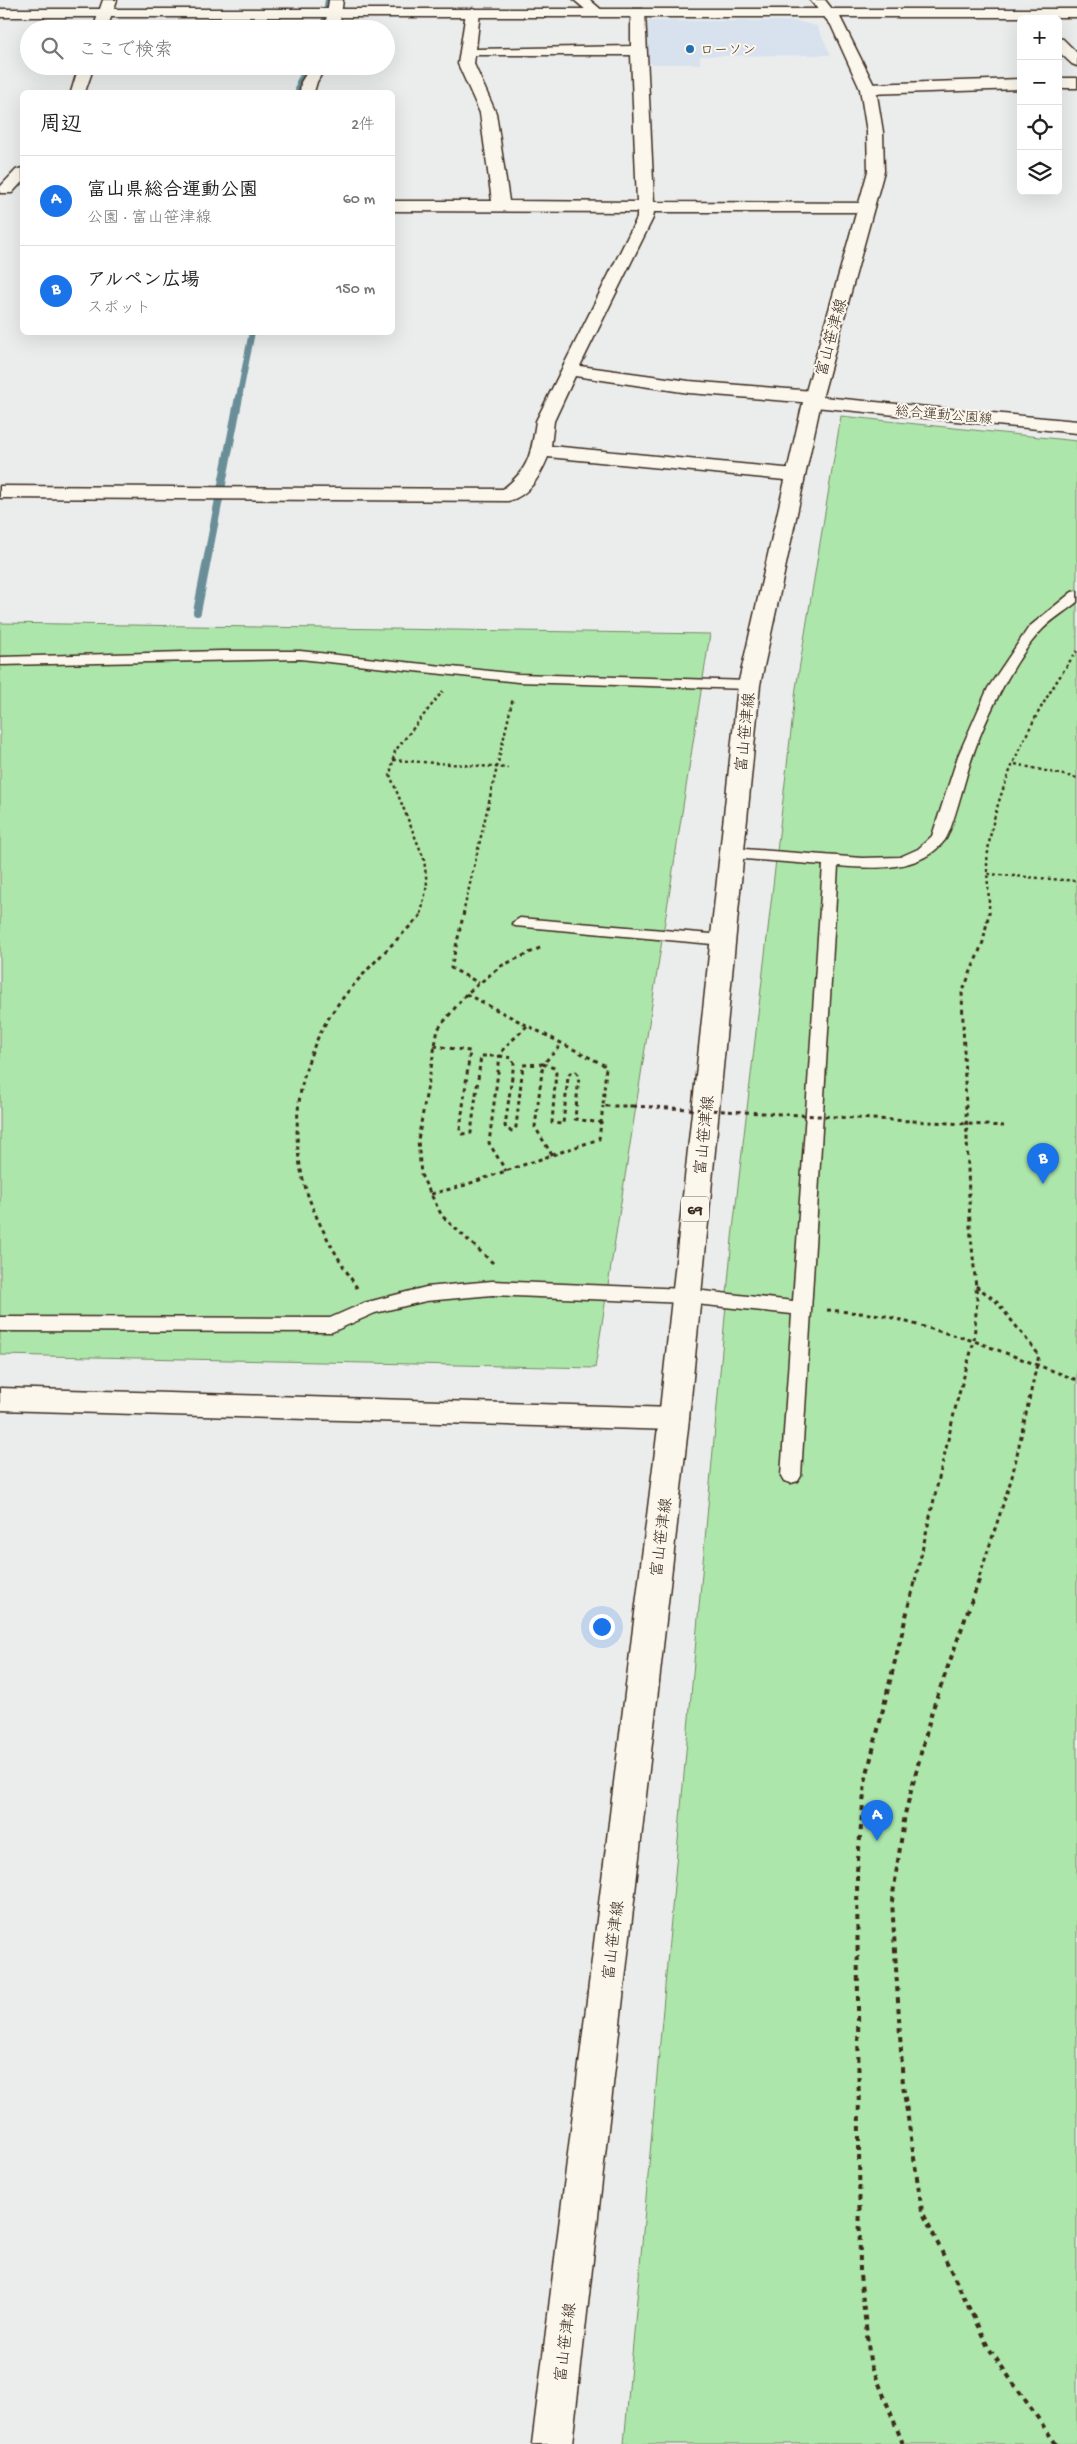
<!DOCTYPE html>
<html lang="ja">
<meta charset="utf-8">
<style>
body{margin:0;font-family:"Gochi Hand","Klee One",sans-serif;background:#f6f6f6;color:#222}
.controls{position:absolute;right:15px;top:15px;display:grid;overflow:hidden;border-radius:8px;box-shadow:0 5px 20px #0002}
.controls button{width:45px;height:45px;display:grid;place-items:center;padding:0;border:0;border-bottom:1px solid #e0e0e0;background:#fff;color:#222;font:25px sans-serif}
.you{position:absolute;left:601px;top:1626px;width:18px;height:18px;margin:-12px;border:4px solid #fff;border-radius:50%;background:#1a73e8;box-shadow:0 0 0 8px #1a73e833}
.badge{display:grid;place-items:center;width:32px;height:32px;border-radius:50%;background:#1a73e8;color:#fff;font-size:16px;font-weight:700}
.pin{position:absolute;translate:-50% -41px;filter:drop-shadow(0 1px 2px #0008)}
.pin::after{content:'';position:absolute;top:26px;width:18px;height:15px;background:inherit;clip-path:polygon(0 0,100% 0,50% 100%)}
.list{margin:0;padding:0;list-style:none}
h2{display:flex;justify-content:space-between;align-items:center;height:65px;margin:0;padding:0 20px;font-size:21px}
h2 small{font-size:16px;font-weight:400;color:#767676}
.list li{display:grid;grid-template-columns:32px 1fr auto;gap:15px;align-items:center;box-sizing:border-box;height:90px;padding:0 20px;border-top:1px solid #e0e0e0}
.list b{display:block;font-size:19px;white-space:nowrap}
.list p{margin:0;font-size:16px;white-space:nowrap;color:#767676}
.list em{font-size:16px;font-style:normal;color:#767676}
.icon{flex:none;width:28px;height:28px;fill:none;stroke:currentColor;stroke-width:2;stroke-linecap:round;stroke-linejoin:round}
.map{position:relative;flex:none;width:1077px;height:2444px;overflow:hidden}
.search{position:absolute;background:#fff;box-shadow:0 5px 20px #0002;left:20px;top:20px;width:375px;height:55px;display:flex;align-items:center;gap:12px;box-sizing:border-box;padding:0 18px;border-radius:28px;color:#767676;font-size:19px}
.panel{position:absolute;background:#fff;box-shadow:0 5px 20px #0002;left:20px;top:90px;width:375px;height:245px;border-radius:8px}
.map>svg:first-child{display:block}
.built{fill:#d8e1ee}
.green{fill:#ade6aa;stroke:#748864}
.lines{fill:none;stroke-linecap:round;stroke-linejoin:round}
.stream-far1{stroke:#6a8e98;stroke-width:6}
.stream{stroke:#6a8e98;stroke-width:8}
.service-casing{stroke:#3b2a1e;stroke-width:3}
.minor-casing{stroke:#3b2a1e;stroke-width:3}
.tertiary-casing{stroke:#3b2a1e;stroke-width:3}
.secondary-casing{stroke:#3b2a1e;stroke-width:3}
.primary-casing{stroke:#3b2a1e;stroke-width:3}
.path-far2{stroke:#3b2a1e;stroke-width:2.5;stroke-dasharray:3 3;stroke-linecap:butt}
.path-far1{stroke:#3b2a1e;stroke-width:3;stroke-dasharray:4 4;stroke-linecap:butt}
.path{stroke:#3b2a1e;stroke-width:4;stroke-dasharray:5 5;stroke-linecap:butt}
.service{fill:#fbf7ec;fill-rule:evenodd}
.minor{fill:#fbf7ec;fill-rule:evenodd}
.tertiary{fill:#fbf7ec;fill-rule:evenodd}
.secondary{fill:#fbf7ec;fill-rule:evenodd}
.primary{fill:#fbf7ec;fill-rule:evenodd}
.path-bridge{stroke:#3b2a1e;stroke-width:3;stroke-dasharray:4 4;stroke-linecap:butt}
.poi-dot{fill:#1f6fb2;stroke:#fbf7ec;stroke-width:2}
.labels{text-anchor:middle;stroke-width:4;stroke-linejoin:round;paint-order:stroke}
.far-poi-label{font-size:14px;fill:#3b2a1e;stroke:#fbf7ec;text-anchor:start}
.far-street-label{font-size:14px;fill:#3b2a1e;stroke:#fbf7ec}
.shield{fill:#fbf7ec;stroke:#75685c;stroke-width:1}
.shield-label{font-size:15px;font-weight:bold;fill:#3b2a1e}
.street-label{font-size:16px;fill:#3b2a1e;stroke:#fbf7ec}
</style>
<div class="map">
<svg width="1077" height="2444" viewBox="0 0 1077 2444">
<rect width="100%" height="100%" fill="#ebeded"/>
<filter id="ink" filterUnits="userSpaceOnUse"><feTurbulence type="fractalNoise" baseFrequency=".02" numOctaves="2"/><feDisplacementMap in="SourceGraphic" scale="10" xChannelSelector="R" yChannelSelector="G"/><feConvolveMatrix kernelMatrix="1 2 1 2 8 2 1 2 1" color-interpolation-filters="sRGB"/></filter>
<g filter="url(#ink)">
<polygon class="built" points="646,21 796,21 817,26 831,55 700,56 700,64 649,64"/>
<g class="green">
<polygon points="841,416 1077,441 1077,2444 624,2444 732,1238 796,688"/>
<polygon points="0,623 710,634 595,1368 0,1355"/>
</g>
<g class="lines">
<g class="stream-far1">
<polyline points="323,29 328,0"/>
<polyline points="298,92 299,82 309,66"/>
<polyline points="239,398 252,332"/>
</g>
<polyline class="stream" points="197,612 239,397"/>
<g class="service-casing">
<g id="service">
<path d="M 1077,591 L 1077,602 C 1065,612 1049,621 1039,633 C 1011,664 982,725 970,764 C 965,779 952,831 945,840 C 920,872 874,869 838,866 L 801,1476 L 798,1481 L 791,1483 L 784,1481 L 781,1476 L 792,1314 L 686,1303 L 492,1295 L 426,1301 L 375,1313 L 332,1332 L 0,1331 L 0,1317 L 330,1318 L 364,1303 L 426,1287 L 492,1281 L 686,1289 L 793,1301 L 823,865 L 732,858 L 725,853 L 732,848 L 862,858 L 900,857 L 918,849 L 932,836 L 958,756 L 988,688 L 1029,627 L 1072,592 Z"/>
<polygon points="222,651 300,651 518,674 749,681 756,685 749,689 518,682 300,659 0,665 0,657"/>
<polygon points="520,918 723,935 731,940 723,945 515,926 512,923"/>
</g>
</g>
<g class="minor-casing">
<g id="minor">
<polygon points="103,0 117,0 107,29 93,29"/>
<polygon points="329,0 343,0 339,29 325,29"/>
<polygon points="574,0 590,0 604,12 602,15 592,15"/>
<path d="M 473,8 L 480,12 L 476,49 L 631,46 L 631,12 L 633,9 L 643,9 L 645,12 L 654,202 L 872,203 L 874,207 L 872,211 L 866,212 L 654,212 L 653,218 L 580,366 L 689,381 L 813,391 L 820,393 L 822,397 L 820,401 L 813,403 L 689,393 L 575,376 L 554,421 L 551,446 L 795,469 L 802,471 L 805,475 L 802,479 L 795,481 L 548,457 C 540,476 529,496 508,501 L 0,498 L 0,486 L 503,489 C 530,468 531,454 536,421 L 637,218 L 637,212 L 392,211 L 392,201 L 492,201 L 480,113 L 458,64 L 466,12 ZM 475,55 L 631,55 L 637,202 L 509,201 L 496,113 L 474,64 Z"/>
<polygon points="1058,38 1063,39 1077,53 1077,66 1072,64 1058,51"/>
<polygon points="79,66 94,66 85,92 71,92"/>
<polygon points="311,66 326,66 317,82 314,92 300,92 301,82"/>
<rect x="1058" y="78" width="19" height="10"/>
<polygon points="1021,79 1021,89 868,94 860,89 868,84"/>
<polygon points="22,168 22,182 12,193 0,193 0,187 16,170"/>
<polygon points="0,1388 674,1408 684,1411 689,1419 684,1427 674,1430 0,1410"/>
</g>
</g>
<g class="tertiary-casing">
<polygon id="tertiary" points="0,9 828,9 835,13 828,17 0,17"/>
</g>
<g class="secondary-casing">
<polygon id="secondary" points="812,396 1077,421 1077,433 805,406 803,402 805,398"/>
</g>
<g class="primary-casing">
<polygon id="primary" points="810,0 825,0 832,9 1077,9 1077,17 840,17 876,89 883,132 884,171 821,402 760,685 689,1419 572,2444 532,2444 659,1419 738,685 803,402 868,171 867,132 860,89 831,25"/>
</g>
<g class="path-far2">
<polyline points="393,760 508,768"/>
<polyline points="1015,764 1077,778"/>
<polyline points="988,874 1077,881"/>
<polyline points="421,914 427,885 424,859 390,775 395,751 443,691"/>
<polyline points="463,914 513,698"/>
<path d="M 989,914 C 990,893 985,873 988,852 C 995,785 1038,706 1077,651"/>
</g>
<g class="path-far1">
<polyline points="464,912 451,968 479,983"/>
<polyline points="466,994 606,1066 603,1106 633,1106"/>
<polyline points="527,1026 504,1048 500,1056 512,1058 514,1063 505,1126 507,1130 513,1131 516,1127 523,1065 543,1064 562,1044"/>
<polyline points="434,1046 470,1051 460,1130 462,1134 471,1133 481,1056 500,1056 489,1143 506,1171"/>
<polyline points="552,1155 535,1127 543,1064 554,1068 556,1072 552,1123 563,1124 568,1077 570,1073 576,1072 579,1076 575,1119 601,1123"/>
<polyline points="431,1194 462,1186 599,1139 603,1106"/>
<polyline points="493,1263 442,1216 421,1175 418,1140 438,1029 466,994 501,966 542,947"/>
<polyline points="976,1286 996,1301 1039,1355 1012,1477 978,1581"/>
<path d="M 357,1288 C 336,1255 315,1221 304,1183 C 287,1122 302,1049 342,999 C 365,970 394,943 420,916 L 421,912"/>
<polyline points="827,1310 882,1315 974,1341 1077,1380"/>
<polyline points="915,1581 957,1401 974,1341 977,1298 970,1226 962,993 983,942 989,912"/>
</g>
<g class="path">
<polyline points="979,1580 932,1711 905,1814 892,1901 903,2085 922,2211 988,2347 1056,2444"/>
<polyline points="903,2444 870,2361 860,2275 857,1871 865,1782 915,1580"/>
</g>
<use href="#service" class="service"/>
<use href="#minor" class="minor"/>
<use href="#tertiary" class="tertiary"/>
<use href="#secondary" class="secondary"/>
<use href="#primary" class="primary"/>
<polyline class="path-bridge" points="633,1106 1004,1126"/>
</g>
</g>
<circle class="poi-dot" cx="690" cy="49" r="5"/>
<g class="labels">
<g class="far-poi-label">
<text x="700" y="54">ローソン</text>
</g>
<g class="far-street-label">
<text transform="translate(944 414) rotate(5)" y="5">総合運動公園線</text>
</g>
<rect class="shield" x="681" y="1196.5" width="28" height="25" rx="4"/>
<g class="shield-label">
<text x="695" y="1214">69</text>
</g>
<g class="street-label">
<text transform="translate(830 337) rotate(-75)" y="6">富山笹津線</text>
<text transform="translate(744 732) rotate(-84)" y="6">富山笹津線</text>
<text transform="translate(703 1135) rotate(-84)" y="6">富山笹津線</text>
<text transform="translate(660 1537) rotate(-83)" y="6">富山笹津線</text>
<text transform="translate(612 1940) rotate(-83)" y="6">富山笹津線</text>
<text transform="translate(564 2342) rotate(-83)" y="6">富山笹津線</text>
</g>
</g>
</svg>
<div class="controls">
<button>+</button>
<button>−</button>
<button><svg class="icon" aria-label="locate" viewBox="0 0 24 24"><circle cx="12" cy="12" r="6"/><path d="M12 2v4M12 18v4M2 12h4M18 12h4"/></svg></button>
<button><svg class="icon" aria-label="layers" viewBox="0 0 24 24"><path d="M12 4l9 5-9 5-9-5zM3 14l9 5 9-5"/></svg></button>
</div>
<div class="you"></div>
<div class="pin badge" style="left:877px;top:1841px">A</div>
<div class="pin badge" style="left:1043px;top:1184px">B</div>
<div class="search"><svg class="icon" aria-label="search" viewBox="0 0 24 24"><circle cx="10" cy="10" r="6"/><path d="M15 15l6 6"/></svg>ここで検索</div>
<section class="panel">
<h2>周辺<small>2件</small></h2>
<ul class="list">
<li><span class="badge">A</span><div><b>富山県総合運動公園</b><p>公園 · 富山笹津線</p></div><em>60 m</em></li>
<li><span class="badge">B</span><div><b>アルペン広場</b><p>スポット</p></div><em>150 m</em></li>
</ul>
</section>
</div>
